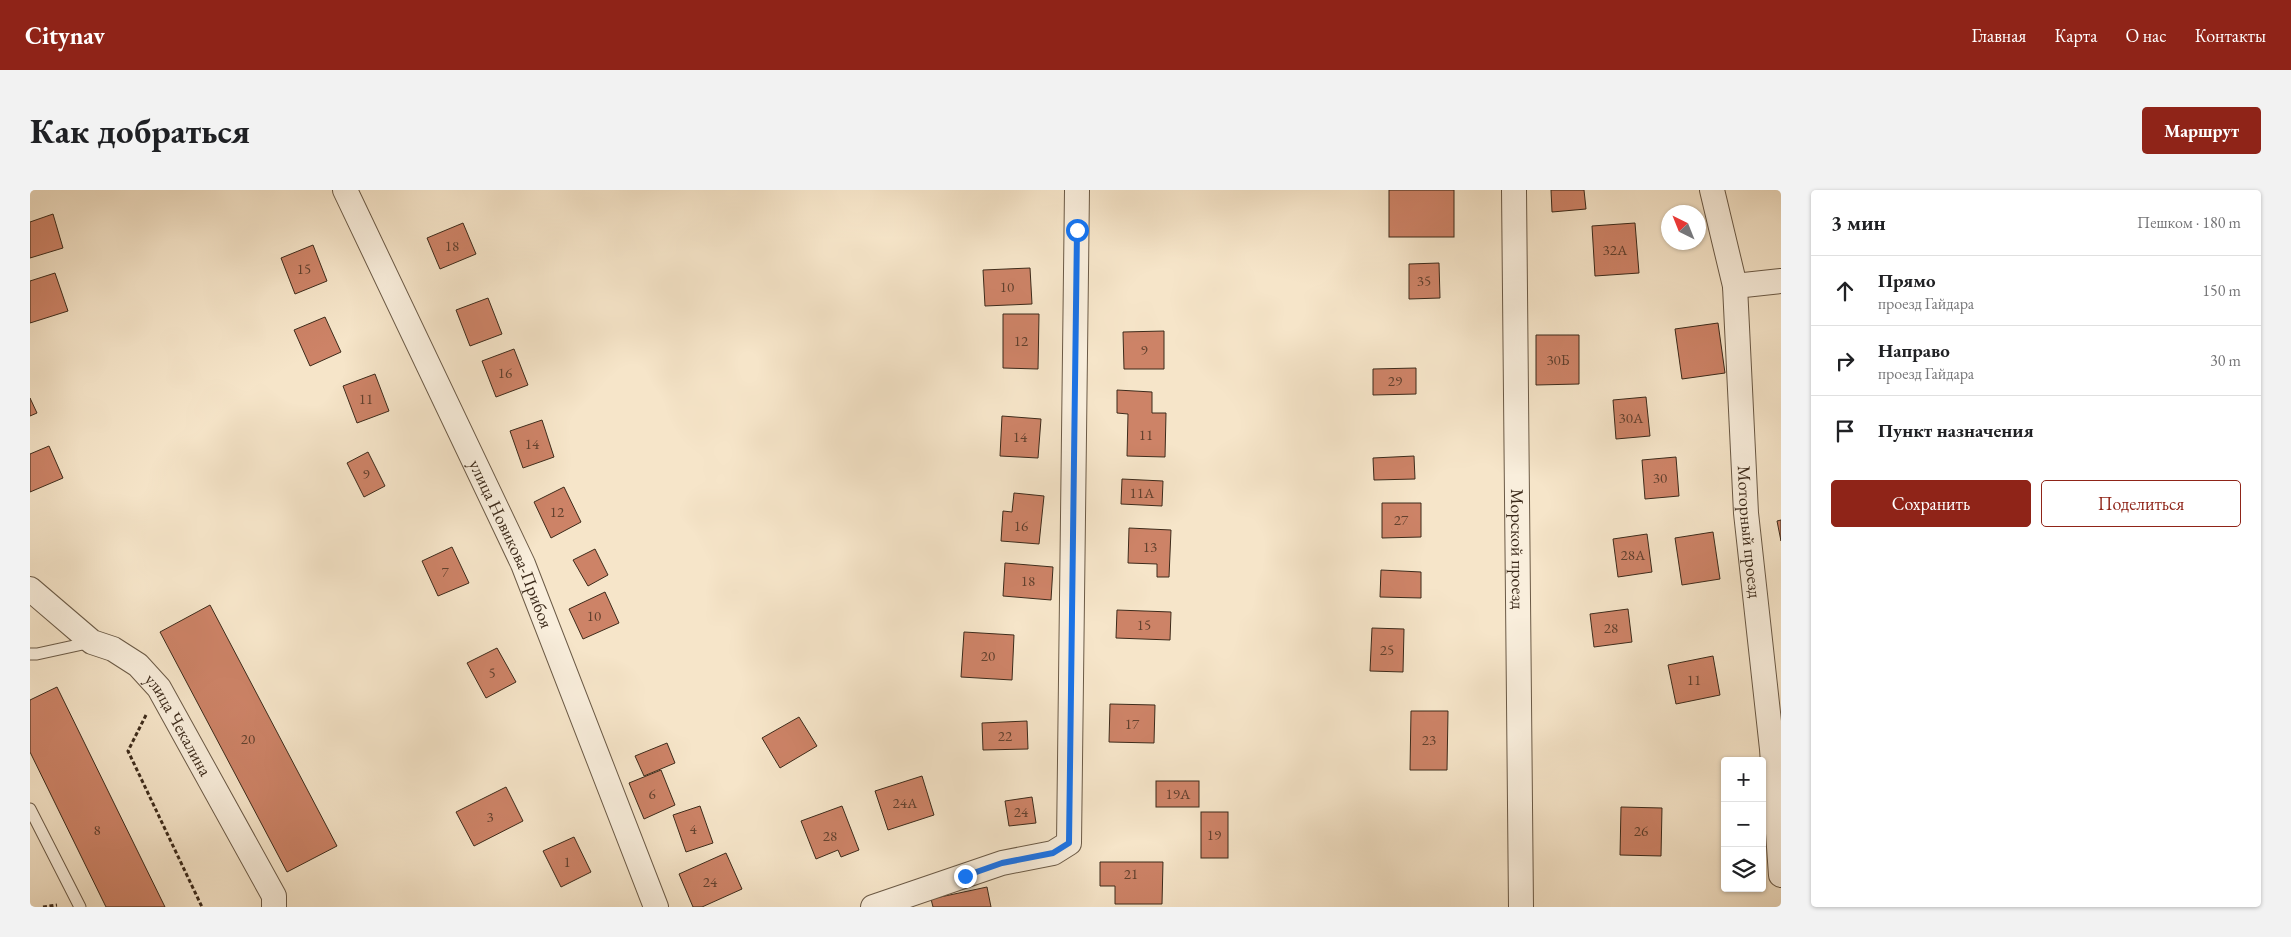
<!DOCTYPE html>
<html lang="ru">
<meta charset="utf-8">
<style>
body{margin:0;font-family:"EB Garamond",serif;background:#f2f2f2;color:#202124}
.controls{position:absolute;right:15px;bottom:15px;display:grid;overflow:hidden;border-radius:5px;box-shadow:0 1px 4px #0004}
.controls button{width:45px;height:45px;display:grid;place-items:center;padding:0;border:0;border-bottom:1px solid #e0e0e0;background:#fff;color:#202124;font:25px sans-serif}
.compass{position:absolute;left:1631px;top:15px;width:45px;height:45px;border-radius:50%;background:#fff;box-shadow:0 1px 4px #0004;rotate:317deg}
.stop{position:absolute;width:15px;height:15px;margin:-11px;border:4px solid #1a73e8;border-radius:50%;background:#fff}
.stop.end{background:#1a73e8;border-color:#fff;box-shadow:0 1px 5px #0008}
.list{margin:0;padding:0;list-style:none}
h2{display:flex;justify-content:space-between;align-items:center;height:65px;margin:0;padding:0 20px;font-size:21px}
h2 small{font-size:16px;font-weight:400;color:#757577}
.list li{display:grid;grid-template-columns:32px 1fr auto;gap:15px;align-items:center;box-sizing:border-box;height:70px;padding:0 20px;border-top:1px solid #e0e0e0}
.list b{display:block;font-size:19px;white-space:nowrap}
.list p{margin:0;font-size:16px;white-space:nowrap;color:#757577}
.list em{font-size:16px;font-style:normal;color:#757577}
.actions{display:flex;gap:10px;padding:15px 20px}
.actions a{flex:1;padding:11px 0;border:1px solid #8f2418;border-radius:5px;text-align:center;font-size:18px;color:#8f2418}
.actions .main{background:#8f2418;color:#fff}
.icon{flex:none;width:28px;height:28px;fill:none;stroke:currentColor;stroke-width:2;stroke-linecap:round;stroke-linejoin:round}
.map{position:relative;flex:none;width:1751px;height:717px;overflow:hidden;border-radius:5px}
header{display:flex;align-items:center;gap:30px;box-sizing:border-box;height:70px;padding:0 25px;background:#8f2418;color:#fff}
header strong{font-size:24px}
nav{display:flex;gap:28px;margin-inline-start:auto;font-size:18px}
.intro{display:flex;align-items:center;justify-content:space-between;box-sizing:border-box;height:120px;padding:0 30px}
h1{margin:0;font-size:35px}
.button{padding:12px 22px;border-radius:5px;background:#8f2418;color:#fff;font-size:18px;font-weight:700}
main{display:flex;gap:30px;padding:0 30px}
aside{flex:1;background:#fff;border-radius:5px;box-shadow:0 1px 4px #0004}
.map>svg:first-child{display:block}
.building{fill:#cd8367;stroke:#3d2b1b}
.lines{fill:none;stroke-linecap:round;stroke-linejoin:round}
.lane-casing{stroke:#6b5a46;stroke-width:13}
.street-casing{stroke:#6b5a46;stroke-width:26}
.path{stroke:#3d2b1b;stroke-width:3;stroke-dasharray:4 2.5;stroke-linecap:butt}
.lane{stroke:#f9eedc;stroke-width:11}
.street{stroke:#f9eedc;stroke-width:24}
.route{stroke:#1a73e8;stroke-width:6}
.labels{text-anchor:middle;stroke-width:4;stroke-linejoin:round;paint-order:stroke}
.number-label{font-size:15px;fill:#61412e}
.street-label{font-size:18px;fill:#3d2b1b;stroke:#f9eedc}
</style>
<header>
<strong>Citynav</strong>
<nav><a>Главная</a><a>Карта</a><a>О нас</a><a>Контакты</a></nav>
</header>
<div class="intro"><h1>Как добраться</h1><a class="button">Маршрут</a></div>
<main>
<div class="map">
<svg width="1751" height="717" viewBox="0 0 1751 717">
<rect width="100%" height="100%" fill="#f6e5c9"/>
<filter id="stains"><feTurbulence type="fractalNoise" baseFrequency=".004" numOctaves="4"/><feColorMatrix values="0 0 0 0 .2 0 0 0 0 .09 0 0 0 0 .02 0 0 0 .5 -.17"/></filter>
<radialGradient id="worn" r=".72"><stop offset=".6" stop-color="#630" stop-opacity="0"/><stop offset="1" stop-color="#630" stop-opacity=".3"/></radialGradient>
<g class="building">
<rect x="1359" y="0" width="65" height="47"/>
<polygon points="1521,0 1554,0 1556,19 1522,22"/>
<polygon points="23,24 33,58 0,68 0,32"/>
<polygon points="433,33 446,64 410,79 397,48"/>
<polygon points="1605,33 1609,83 1565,86 1562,36"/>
<polygon points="283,55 297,91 265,104 251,68"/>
<polygon points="1409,73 1410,108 1379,109 1379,74"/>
<polygon points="1000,78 1002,114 955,116 953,80"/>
<polygon points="25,83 38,121 0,133 0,91"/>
<polygon points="458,108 472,144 440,156 426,120"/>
<polygon points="973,124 1009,124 1008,179 973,178"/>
<polygon points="295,127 311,162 280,176 264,140"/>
<polygon points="1688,133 1695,183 1652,189 1645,139"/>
<polygon points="1134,141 1134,179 1094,179 1093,142"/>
<polygon points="1506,145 1549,145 1549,194 1506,195"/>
<polygon points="484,159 498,195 466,207 452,171"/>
<polygon points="1386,178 1386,204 1343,205 1343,179"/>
<polygon points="345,184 359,221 327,233 313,196"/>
<polygon points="1087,200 1122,202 1122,223 1136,223 1135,267 1097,266 1098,224 1087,223"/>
<polygon points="1616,207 1620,246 1586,249 1583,210"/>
<polygon points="0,208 7,223 0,226"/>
<polygon points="972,226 1011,229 1008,268 970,266"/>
<polygon points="512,230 524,267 493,278 480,241"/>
<polygon points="19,256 33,288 0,302 0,264"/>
<polygon points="338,262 355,296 334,307 317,273"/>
<polygon points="1384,266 1385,289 1344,290 1343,268"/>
<polygon points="1646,267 1649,306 1615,309 1612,270"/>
<polygon points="1092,289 1133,291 1132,316 1091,314"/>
<polygon points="534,297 551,332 521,348 504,312"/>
<polygon points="984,303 1014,306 1009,354 971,351 973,321 982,322"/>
<polygon points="1352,313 1391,313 1391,347 1352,348"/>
<polygon points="1751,330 1751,351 1747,331"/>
<polygon points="1099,338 1141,340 1139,387 1127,387 1127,374 1098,373"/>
<polygon points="1683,342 1690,389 1652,395 1645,348"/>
<polygon points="1617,344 1622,382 1588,387 1583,349"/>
<polygon points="422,357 439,393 408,406 392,371"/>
<polygon points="565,359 578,385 558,396 543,370"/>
<polygon points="975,373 1023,377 1021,410 973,406"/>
<polygon points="1351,380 1391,382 1391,408 1350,407"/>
<polygon points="575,402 589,433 553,449 539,419"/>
<polygon points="180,415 307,656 257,682 130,442"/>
<polygon points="1598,419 1602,452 1564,457 1560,424"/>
<polygon points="1087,420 1141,422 1140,450 1086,448"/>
<polygon points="1342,438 1374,439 1373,482 1340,481"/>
<polygon points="934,442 984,445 982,490 931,487"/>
<polygon points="467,458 486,492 456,508 437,473"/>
<polygon points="1683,466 1690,505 1646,514 1638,475"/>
<polygon points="27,497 135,717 76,717 0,562 0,510"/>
<polygon points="1080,514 1125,515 1124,553 1079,552"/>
<polygon points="1381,521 1418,521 1417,580 1380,580"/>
<polygon points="769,527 787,556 750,578 732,548"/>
<polygon points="997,531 998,559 953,560 952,533"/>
<polygon points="637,553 645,573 614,586 605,566"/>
<polygon points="631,580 645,615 614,629 599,593"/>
<polygon points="892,586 904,625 858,640 845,601"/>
<rect x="1126" y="591" width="43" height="26"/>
<polygon points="476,597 493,631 444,656 426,622"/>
<polygon points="1002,607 1006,633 979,636 975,611"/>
<polygon points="670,616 683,653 656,662 643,625"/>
<polygon points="812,616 829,660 811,667 808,660 786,669 771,631"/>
<polygon points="1591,617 1632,618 1631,666 1590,665"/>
<rect x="1171" y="622" width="27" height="46"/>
<polygon points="1732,634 1735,664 1732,664"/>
<polygon points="544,647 561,682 531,697 513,661"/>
<polygon points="696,663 712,699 672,717 663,717 649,684"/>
<polygon points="1070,672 1133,672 1132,714 1085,714 1085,696 1070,696"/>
<polygon points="957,697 961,717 903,717 901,709"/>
</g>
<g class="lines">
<g class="lane-casing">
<g id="lane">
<polyline points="0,464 7,464 62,452"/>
<polyline points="0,619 50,717"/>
</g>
</g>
<g class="street-casing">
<g id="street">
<path id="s1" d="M 315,0 L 493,374 L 626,717"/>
<path id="s2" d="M 1484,0 L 1491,717"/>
<path id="s3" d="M 1682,0 L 1705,96 L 1716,323 L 1742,559 L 1751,685"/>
<polyline points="1705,96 1751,91"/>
<path id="s4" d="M 0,399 L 62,452 L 83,459 L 108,475 L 129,498 L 244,706 L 244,717"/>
<polyline points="843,717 972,673 1023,663 1039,653 1047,0"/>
</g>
</g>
<g class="path">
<polyline points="116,525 98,561 172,717"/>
<polyline points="13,717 27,715"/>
</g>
<use href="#lane" class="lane"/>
<use href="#street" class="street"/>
</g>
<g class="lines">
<polyline class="route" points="935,686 972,673 1023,663 1039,653 1047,40"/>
</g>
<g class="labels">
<g class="number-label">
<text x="422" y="61">18</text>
<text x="1585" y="65">32А</text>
<text x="274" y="84">15</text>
<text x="1394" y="96">35</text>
<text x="977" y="102">10</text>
<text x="991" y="156">12</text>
<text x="1114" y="165">9</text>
<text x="1528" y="175">30Б</text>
<text x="475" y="188">16</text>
<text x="1365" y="196">29</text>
<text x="336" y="214">11</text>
<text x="1601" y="233">30А</text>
<text x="1116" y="250">11</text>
<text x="990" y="252">14</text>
<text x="502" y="259">14</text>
<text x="336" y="289">9</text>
<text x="1630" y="293">30</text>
<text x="1112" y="308">11А</text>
<text x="527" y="327">12</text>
<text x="1371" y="335">27</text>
<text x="991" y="341">16</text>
<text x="1120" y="362">13</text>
<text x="1603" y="370">28А</text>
<text x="415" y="387">7</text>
<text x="998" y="396">18</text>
<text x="564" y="431">10</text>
<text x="1114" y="440">15</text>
<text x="1581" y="443">28</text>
<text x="1357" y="465">25</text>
<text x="958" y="471">20</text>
<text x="462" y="488">5</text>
<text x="1664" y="495">11</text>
<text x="1102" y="539">17</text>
<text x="975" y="551">22</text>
<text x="218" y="554">20</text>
<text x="1399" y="555">23</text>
<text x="622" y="609">6</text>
<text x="1148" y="609">19А</text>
<text x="875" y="618">24А</text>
<text x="991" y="627">24</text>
<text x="460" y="632">3</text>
<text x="663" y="644">4</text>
<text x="67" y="645">8</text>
<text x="1611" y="646">26</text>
<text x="1184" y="650">19</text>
<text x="800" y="651">28</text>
<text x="537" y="677">1</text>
<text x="1101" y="689">21</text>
<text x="680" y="697">24</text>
</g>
<g class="street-label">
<text dy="6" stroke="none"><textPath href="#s3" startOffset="345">Моторный проезд</textPath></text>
<text dy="6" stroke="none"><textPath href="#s1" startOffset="391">улица Новикова-Прибоя</textPath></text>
<text dy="6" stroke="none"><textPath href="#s2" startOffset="359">Морской проезд</textPath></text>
<text dy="6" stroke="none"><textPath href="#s4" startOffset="206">улица Чекалина</textPath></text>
</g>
</g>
<rect width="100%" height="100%" filter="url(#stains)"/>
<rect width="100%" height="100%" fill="url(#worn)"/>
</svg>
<div class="controls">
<button>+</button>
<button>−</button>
<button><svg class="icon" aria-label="layers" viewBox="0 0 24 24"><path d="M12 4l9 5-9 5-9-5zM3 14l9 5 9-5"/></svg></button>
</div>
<svg class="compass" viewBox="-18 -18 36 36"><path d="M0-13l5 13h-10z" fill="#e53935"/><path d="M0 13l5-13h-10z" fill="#757577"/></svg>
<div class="stop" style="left:1047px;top:40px"></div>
<div class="stop end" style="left:935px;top:686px"></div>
</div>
<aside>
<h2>3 мин<small>Пешком · 180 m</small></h2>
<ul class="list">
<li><svg class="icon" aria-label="ahead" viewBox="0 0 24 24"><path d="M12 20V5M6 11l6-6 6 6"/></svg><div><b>Прямо</b><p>проезд Гайдара</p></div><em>150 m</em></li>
<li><svg class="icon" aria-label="right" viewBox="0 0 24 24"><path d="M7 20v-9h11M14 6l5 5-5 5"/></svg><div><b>Направо</b><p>проезд Гайдара</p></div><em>30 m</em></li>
<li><svg class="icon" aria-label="arrive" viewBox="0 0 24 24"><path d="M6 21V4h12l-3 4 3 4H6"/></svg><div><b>Пункт назначения</b></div></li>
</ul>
<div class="actions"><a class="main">Сохранить</a><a>Поделиться</a></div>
</aside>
</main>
